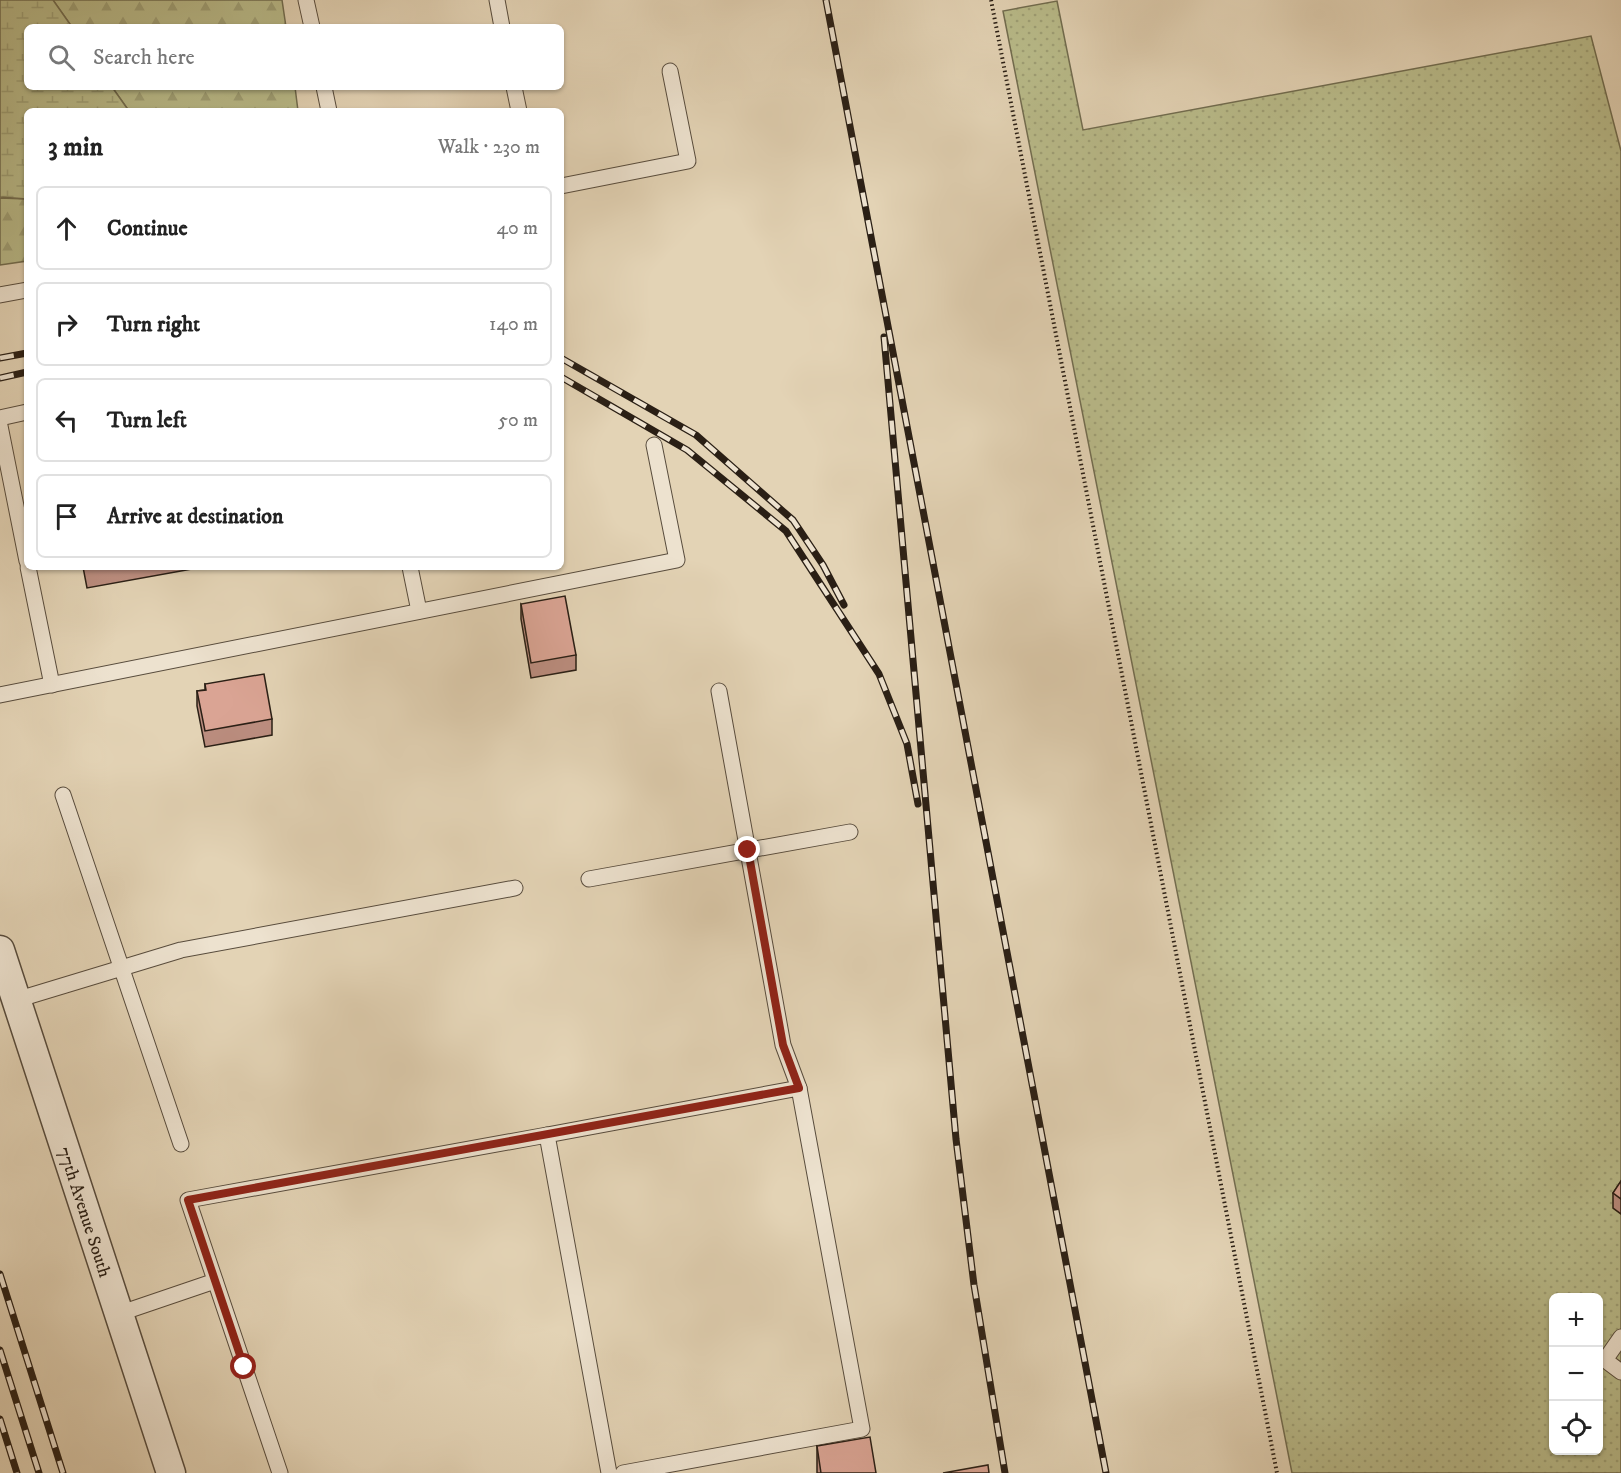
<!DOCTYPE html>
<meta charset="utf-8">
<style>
body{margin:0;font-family:"IM FELL DW Pica",serif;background:#f2f2f2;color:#222}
.controls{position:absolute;right:18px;bottom:18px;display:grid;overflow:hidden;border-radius:9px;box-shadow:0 2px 4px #0004}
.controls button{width:54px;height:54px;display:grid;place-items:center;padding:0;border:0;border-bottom:2px solid #e0e0e0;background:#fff;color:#222;font:30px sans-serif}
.stop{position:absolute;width:18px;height:18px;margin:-14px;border:4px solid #8f2418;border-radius:50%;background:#fff}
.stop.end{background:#8f2418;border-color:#fff;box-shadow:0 2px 6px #0008}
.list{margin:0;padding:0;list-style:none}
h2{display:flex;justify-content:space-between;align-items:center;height:78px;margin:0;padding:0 24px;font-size:26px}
h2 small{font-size:20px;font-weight:400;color:#767676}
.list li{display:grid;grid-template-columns:39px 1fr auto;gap:18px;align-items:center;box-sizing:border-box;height:84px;margin:0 12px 12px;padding:0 12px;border:2px solid #e0e0e0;border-radius:9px}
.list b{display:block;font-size:22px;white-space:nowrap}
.list em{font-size:20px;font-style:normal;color:#767676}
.icon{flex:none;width:33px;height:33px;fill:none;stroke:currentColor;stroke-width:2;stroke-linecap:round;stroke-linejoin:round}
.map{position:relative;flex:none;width:1621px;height:1473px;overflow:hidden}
.search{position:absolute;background:#fff;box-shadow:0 2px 4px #0004;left:24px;top:24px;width:540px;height:66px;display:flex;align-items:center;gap:15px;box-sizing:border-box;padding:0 21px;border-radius:9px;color:#767676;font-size:22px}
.panel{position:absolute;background:#fff;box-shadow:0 2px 4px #0004;left:24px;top:108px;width:540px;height:462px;border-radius:9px}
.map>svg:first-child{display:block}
.grass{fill:url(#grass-dots);stroke:#726d50;stroke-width:1.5;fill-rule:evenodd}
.forest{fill:url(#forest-firs);stroke:#726d50;stroke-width:1.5}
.wetland{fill:url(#wetland-marsh);stroke:#726d50;stroke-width:1.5}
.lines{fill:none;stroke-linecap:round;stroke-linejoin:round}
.lane-casing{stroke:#584c3d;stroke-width:17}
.street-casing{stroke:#584c3d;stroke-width:31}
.path{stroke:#2a1f15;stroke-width:4;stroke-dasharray:1.5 3;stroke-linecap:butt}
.lane{stroke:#ede2cf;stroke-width:15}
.street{stroke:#ede2cf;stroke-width:28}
.rail-casing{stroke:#2a1f15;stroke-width:7}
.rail{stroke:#ede2cf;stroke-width:4.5;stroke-dasharray:14;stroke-linecap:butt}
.wall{fill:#bb8d7f;stroke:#2a1f15;stroke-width:1.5}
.building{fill:#daa494;stroke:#2a1f15;stroke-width:1.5}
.route{stroke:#8f2418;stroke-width:8}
.labels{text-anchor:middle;stroke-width:4.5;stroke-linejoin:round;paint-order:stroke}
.street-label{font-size:18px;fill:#2a1f15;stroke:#ede2cf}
</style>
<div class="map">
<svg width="1621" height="1473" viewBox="0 0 1621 1473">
<defs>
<pattern id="grass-dots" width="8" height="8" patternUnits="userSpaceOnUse" patternTransform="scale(1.5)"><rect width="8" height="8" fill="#b9bb8a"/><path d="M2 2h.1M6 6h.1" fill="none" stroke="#9fa076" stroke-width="1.8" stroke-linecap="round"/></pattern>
<pattern id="forest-firs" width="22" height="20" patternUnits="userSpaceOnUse" patternTransform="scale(1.5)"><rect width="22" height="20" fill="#b9bb8a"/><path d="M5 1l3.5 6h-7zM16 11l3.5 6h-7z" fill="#9fa076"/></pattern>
<pattern id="wetland-marsh" width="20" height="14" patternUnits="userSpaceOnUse" patternTransform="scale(1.5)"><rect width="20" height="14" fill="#b9bb8a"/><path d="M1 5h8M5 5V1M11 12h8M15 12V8" fill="none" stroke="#9fa076"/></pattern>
</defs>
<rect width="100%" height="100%" fill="#e3d3b5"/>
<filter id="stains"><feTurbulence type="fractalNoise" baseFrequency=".00333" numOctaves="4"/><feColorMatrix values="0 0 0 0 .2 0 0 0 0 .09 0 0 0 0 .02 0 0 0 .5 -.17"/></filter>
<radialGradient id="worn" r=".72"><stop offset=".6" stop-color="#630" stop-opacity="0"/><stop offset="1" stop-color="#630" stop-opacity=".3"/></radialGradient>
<path class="grass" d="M 1057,1 L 1083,130 L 1591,36 L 1621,151 L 1621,1473 L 1292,1473 L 1003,11 ZM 1554,1298 L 1598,1298 L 1598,1450 L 1554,1450 Z"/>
<g class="forest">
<polygon points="53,0 282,0 286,27 72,27"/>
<polygon points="112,87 295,87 298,111 129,111"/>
<polygon points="0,198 27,199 27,261 0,265"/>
</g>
<polygon class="wetland" points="0,0 53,0 72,27 27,27 27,87 112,87 129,111 27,111 27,199 0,197"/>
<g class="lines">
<g class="lane-casing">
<g id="lane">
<polyline points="306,0 312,27"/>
<polyline points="497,0 502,27"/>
<polyline points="324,87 329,111"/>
<polyline points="514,87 519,111"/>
<polyline points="561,186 688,161 670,71"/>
<polyline points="0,295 27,290"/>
<polyline points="0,418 27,412"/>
<polyline points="0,426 27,561"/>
<polyline points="28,567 52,685"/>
<polyline points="410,567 419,611"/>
<polyline points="719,691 783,1045 799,1088"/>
<polyline points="0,695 677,560 654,445"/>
<polyline points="63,795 181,1144"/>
<polyline points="589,879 850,832"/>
<polyline points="16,1000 181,950 515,888"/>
<polyline points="118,1314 215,1281"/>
<polyline points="1621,1337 1605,1360 1621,1372"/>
<polyline points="280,1473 188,1200 547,1135"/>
<polyline points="609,1473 547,1135 799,1088 862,1429 623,1473"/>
</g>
</g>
<g class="street-casing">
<polyline id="street" points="0,950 171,1473"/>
</g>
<polyline class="path" points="991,0 1277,1473"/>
<use href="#lane" class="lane"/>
<use href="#street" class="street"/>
<g class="rail-casing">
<g id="rail">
<polyline points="826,0 1106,1473"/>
<polyline points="884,337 956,1139 974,1285 1005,1473"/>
<polyline points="0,358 27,353"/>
<polyline points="561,358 696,435 793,520 823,565 844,605"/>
<polyline points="561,377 687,450 786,531 879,674 907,744 918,804"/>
<polyline points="0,378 27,372"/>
<polyline points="0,1274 63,1473"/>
<polyline points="0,1350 39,1473"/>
<polyline points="0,1419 17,1473"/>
</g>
</g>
<use href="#rail" class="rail"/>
</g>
<g class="wall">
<polygon points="83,567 203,567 87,588"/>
<polygon points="521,604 576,655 576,670 531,678 521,619"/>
<polygon points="205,684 272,719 272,735 205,747 197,706 197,691 205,690"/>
<polygon points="1621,1181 1621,1214 1613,1208 1613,1193"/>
<polygon points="817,1446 876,1473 817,1473"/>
</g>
<g class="building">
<polygon points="565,596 576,655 531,663 521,604"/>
<polygon points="264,674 272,719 205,731 197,691 206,690 205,684"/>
<polygon points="1621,1181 1621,1199 1613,1193"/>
<polygon points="870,1437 876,1473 821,1473 817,1446"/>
<polygon points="988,1465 989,1473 943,1473"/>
</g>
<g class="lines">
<polyline class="route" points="244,1367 188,1200 799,1088 783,1045 748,850"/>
</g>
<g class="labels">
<g class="street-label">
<text transform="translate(85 1212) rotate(72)" y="6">77th Avenue South</text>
</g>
</g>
<rect width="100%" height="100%" filter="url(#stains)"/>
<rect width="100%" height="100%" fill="url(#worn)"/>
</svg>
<div class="controls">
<button>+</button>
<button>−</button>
<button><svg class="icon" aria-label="locate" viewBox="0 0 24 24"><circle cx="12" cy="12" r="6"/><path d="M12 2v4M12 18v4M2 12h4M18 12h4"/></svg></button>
</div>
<div class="stop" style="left:244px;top:1367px"></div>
<div class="stop end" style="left:748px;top:850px"></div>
<div class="search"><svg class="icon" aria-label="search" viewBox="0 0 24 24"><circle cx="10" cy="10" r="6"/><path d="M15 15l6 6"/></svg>Search here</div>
<section class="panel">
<h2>3 min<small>Walk · 230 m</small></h2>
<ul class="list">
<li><svg class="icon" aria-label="ahead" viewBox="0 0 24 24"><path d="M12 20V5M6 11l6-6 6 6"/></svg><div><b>Continue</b></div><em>40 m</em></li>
<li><svg class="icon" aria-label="right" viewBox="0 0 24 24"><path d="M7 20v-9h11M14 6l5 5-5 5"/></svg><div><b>Turn right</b></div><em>140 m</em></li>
<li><svg class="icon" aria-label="left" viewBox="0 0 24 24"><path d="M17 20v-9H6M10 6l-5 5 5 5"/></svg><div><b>Turn left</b></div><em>50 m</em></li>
<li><svg class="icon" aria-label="arrive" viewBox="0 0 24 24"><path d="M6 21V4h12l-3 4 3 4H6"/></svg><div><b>Arrive at destination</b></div></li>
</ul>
</section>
</div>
